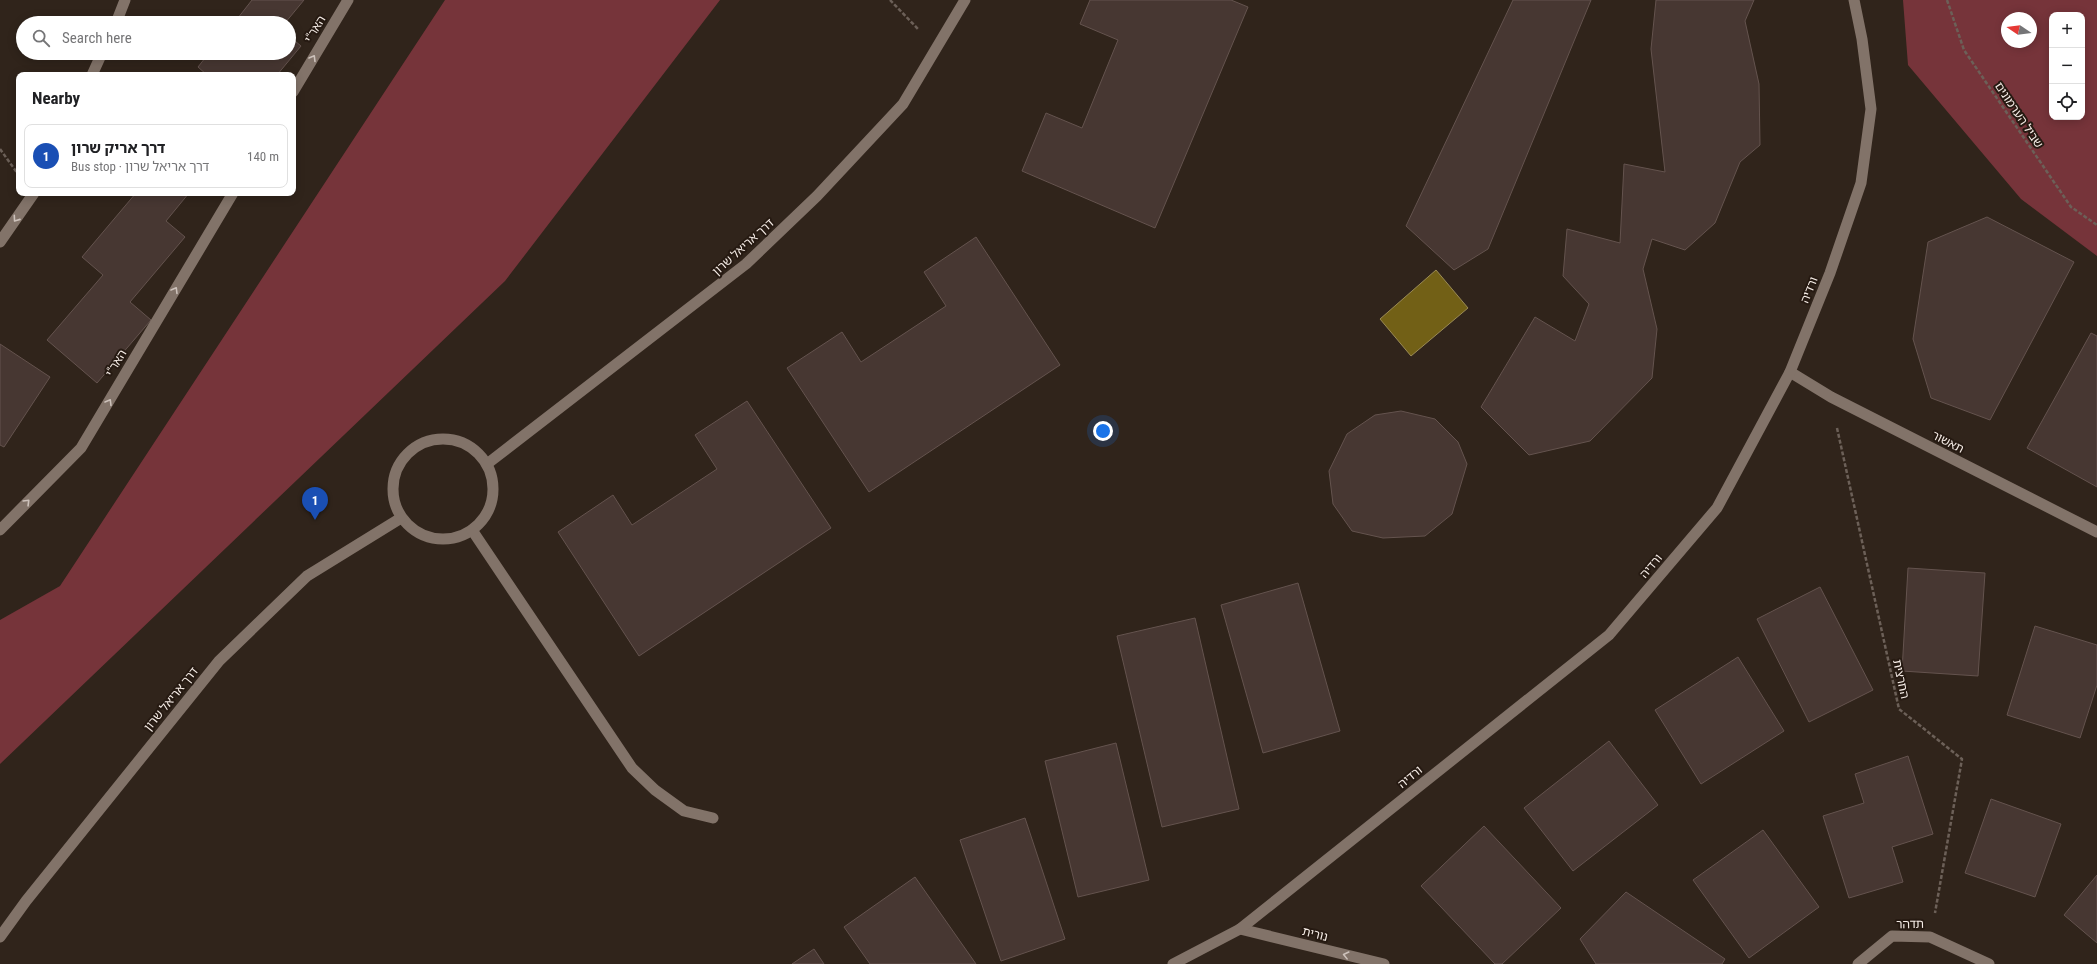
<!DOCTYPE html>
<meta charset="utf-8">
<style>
body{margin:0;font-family:"Roboto Condensed","Noto Sans Hebrew",sans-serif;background:#f2f2f2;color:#202124}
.controls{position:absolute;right:12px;top:12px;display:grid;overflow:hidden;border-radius:8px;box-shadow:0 2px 10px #0003}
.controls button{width:36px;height:36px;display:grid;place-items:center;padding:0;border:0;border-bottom:1px solid #e0e0e0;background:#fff;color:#202124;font:20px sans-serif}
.compass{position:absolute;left:2001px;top:12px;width:36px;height:36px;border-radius:50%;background:#fff;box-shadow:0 2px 10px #0003;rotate:283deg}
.you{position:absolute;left:1103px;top:431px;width:14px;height:14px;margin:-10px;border:3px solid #fff;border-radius:50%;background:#1a73e8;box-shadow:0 0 0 6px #1a73e833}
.badge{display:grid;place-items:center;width:26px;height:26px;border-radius:50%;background:#755781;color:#fff;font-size:13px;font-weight:700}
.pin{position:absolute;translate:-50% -33px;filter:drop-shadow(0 1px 2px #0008)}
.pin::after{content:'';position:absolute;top:21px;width:14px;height:12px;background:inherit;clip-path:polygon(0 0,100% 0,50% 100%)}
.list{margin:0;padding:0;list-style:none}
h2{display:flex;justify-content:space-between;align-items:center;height:52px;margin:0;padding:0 16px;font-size:17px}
h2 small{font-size:13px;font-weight:400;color:#757577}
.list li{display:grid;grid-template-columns:26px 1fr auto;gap:12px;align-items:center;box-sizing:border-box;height:64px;margin:0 8px 8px;padding:0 8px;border:1px solid #e0e0e0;border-radius:8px}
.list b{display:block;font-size:15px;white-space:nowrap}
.list p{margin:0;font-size:13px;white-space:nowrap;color:#757577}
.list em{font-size:13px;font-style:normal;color:#757577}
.icon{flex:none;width:22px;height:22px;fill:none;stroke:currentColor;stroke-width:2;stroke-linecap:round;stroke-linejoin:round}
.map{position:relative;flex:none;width:2097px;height:964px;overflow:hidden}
.search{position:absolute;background:#fff;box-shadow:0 2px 10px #0003;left:16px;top:16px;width:280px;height:44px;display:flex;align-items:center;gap:10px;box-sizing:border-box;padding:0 14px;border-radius:22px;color:#757577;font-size:15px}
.panel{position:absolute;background:#fff;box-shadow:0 2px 10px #0003;left:16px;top:72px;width:280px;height:124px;border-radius:8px}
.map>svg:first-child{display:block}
.forest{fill:#76343a;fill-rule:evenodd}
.water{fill:#726016;stroke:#9a8a55}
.building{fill:#473732;stroke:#64534e}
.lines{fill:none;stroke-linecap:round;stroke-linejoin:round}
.path{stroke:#6c6058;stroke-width:2.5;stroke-dasharray:4 2;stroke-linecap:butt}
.minor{stroke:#827369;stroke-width:11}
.oneway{stroke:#cdc2bb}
.labels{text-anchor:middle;stroke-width:4;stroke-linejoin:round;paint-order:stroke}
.street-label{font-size:12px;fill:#f6ede7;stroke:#261a12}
</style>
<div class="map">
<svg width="2097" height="964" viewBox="0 0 2097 964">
<rect width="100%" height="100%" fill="#30241b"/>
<g class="forest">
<polygon points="445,0 720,0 505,281 0,764 0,620 60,586"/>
<path d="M 1903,0 L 2097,0 L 2097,256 L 2021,199 L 1908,65 ZM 2052,15 L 2082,15 L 2082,117 L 2052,117 ZM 2007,18 L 2031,18 L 2031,42 L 2007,42 Z"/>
</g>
<polygon class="water" points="1436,270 1468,308 1411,356 1380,319"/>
<g class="building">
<polygon points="252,0 304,0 285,23 234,23"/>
<polygon points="1090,0 1231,0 1248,7 1155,228 1022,171 1046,113 1082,128 1118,40 1080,24"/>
<polygon points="1513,0 1591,0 1488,249 1454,270 1406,226"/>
<polygon points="1656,0 1754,0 1745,21 1759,84 1760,145 1740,162 1715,223 1685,250 1652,239 1643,269 1657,329 1652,378 1590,441 1529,455 1481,407 1535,317 1575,341 1589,304 1563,276 1567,229 1620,243 1624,164 1665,172 1651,49"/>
<polygon points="289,36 301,46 277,75 207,75 198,67 209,53 289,53"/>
<polygon points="136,193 189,193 166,221 185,237 130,302 151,320 97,383 47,340 103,275 82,257"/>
<polygon points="1987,217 2074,262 1990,420 1931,398 1913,339 1928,242"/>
<polygon points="976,237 1060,365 869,492 787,368 842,332 861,362 946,306 924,272"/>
<polygon points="2091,333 2097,336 2097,487 2027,448"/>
<polygon points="0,344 50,377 4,447 0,445"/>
<polygon points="747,401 831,528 639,656 558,532 613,495 632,525 717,469 695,435"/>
<polygon points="1401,411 1435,419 1458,442 1467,464 1452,514 1425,536 1383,538 1352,531 1333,504 1329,471 1347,434 1375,415"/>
<polygon points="1908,568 1985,573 1978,676 1902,671"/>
<polygon points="1298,583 1340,731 1263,753 1221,605"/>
<polygon points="1820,587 1873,690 1809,722 1757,619"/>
<polygon points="1195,618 1239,809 1162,827 1117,636"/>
<polygon points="2035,626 2097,645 2097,685 2080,738 2007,715"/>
<polygon points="1738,657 1784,731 1701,784 1655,710"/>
<polygon points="1609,741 1658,805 1573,871 1524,808"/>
<polygon points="1116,743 1149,880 1078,897 1045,761"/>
<polygon points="1908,756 1933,834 1892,847 1903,882 1849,898 1823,816 1864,803 1855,774"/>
<polygon points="1991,799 2061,824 2035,897 1965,873"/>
<polygon points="1025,818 1065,939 1001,961 960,840"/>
<polygon points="1484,826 1561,908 1502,964 1495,964 1421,886"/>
<polygon points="1763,830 1819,907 1749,958 1693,880"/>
<polygon points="2097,875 2097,943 2064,915"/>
<polygon points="915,877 976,964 870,964 844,927"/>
<polygon points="1626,892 1725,959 1722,964 1596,964 1580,939"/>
<polygon points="814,949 824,964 792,964"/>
</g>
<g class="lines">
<g class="path">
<polyline points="890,0 919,30"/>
<polyline points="1947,0 1964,50 2071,207 2097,225"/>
<polyline points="0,149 18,174"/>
<polyline points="1837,428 1899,709 1962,759 1935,913"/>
</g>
<g class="minor">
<polyline points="116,23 125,0"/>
<polyline points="92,75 102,53"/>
<polyline points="293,92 348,0"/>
<polyline points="0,242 34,193"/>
<polyline points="1790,372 1831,397 2097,532"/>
<circle cx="443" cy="489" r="50"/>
<polyline points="487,464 746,264 817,196 903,104 965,0"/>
<polyline points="0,530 81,448 233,193"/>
<polyline points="472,530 632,768 655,790 684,811 713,818"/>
<polyline points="1240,929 1384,964"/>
<polyline points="0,937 26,901 219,661 307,576 401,518"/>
<polyline points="1173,964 1240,929 1609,635 1717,508 1790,372 1830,273 1861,183 1871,109 1862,39 1854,0"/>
<polyline points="1858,964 1892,936 1930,937 1989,964"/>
</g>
</g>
<defs><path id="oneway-chevron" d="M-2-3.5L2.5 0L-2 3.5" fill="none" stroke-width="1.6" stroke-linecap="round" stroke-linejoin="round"/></defs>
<g class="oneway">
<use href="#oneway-chevron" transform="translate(313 58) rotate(-59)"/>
<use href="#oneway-chevron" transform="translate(16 219) rotate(125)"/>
<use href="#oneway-chevron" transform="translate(175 290) rotate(-59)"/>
<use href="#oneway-chevron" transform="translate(109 402) rotate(-59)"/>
<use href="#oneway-chevron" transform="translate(27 502) rotate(-45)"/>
<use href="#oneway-chevron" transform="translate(1346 955) rotate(-166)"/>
</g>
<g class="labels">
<g class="street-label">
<text transform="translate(315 29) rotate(-59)" y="4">האר"י</text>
<text transform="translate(2019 115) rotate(56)" y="4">שביל הערמונים</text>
<text transform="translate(743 247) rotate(-42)" y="4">דרך אריאל שרון</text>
<text transform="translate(1809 290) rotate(-68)" y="4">ורדיה</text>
<text transform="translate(116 363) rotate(-59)" y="4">האר"י</text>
<text transform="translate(1948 442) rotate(27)" y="4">תאשור</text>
<text transform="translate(1651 566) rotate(-50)" y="4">ורדיה</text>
<text transform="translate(1901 679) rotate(78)" y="4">החרצית</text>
<text transform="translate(171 699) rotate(-51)" y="4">דרך אריאל שרון</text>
<text transform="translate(1410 777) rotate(-39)" y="4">ורדיה</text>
<text transform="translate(1910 924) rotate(-1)" y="4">תדהר</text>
<text transform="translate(1315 934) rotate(14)" y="4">נורית</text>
</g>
</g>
</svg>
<div class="controls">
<button>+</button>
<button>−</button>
<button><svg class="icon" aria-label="locate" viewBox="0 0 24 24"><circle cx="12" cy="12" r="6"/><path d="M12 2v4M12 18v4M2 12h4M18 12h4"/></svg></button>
</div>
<svg class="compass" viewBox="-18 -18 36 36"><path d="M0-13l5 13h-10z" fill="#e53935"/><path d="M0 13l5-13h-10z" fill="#757577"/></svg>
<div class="you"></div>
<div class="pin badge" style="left:315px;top:520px;background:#1a4fb4">1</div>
<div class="search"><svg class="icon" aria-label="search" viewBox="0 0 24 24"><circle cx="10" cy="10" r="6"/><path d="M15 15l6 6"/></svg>Search here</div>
<section class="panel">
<h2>Nearby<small></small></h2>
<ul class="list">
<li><span class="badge" style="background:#1a4fb4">1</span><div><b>דרך אריק שרון</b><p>Bus stop · דרך אריאל שרון</p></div><em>140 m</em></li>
</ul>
</section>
</div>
